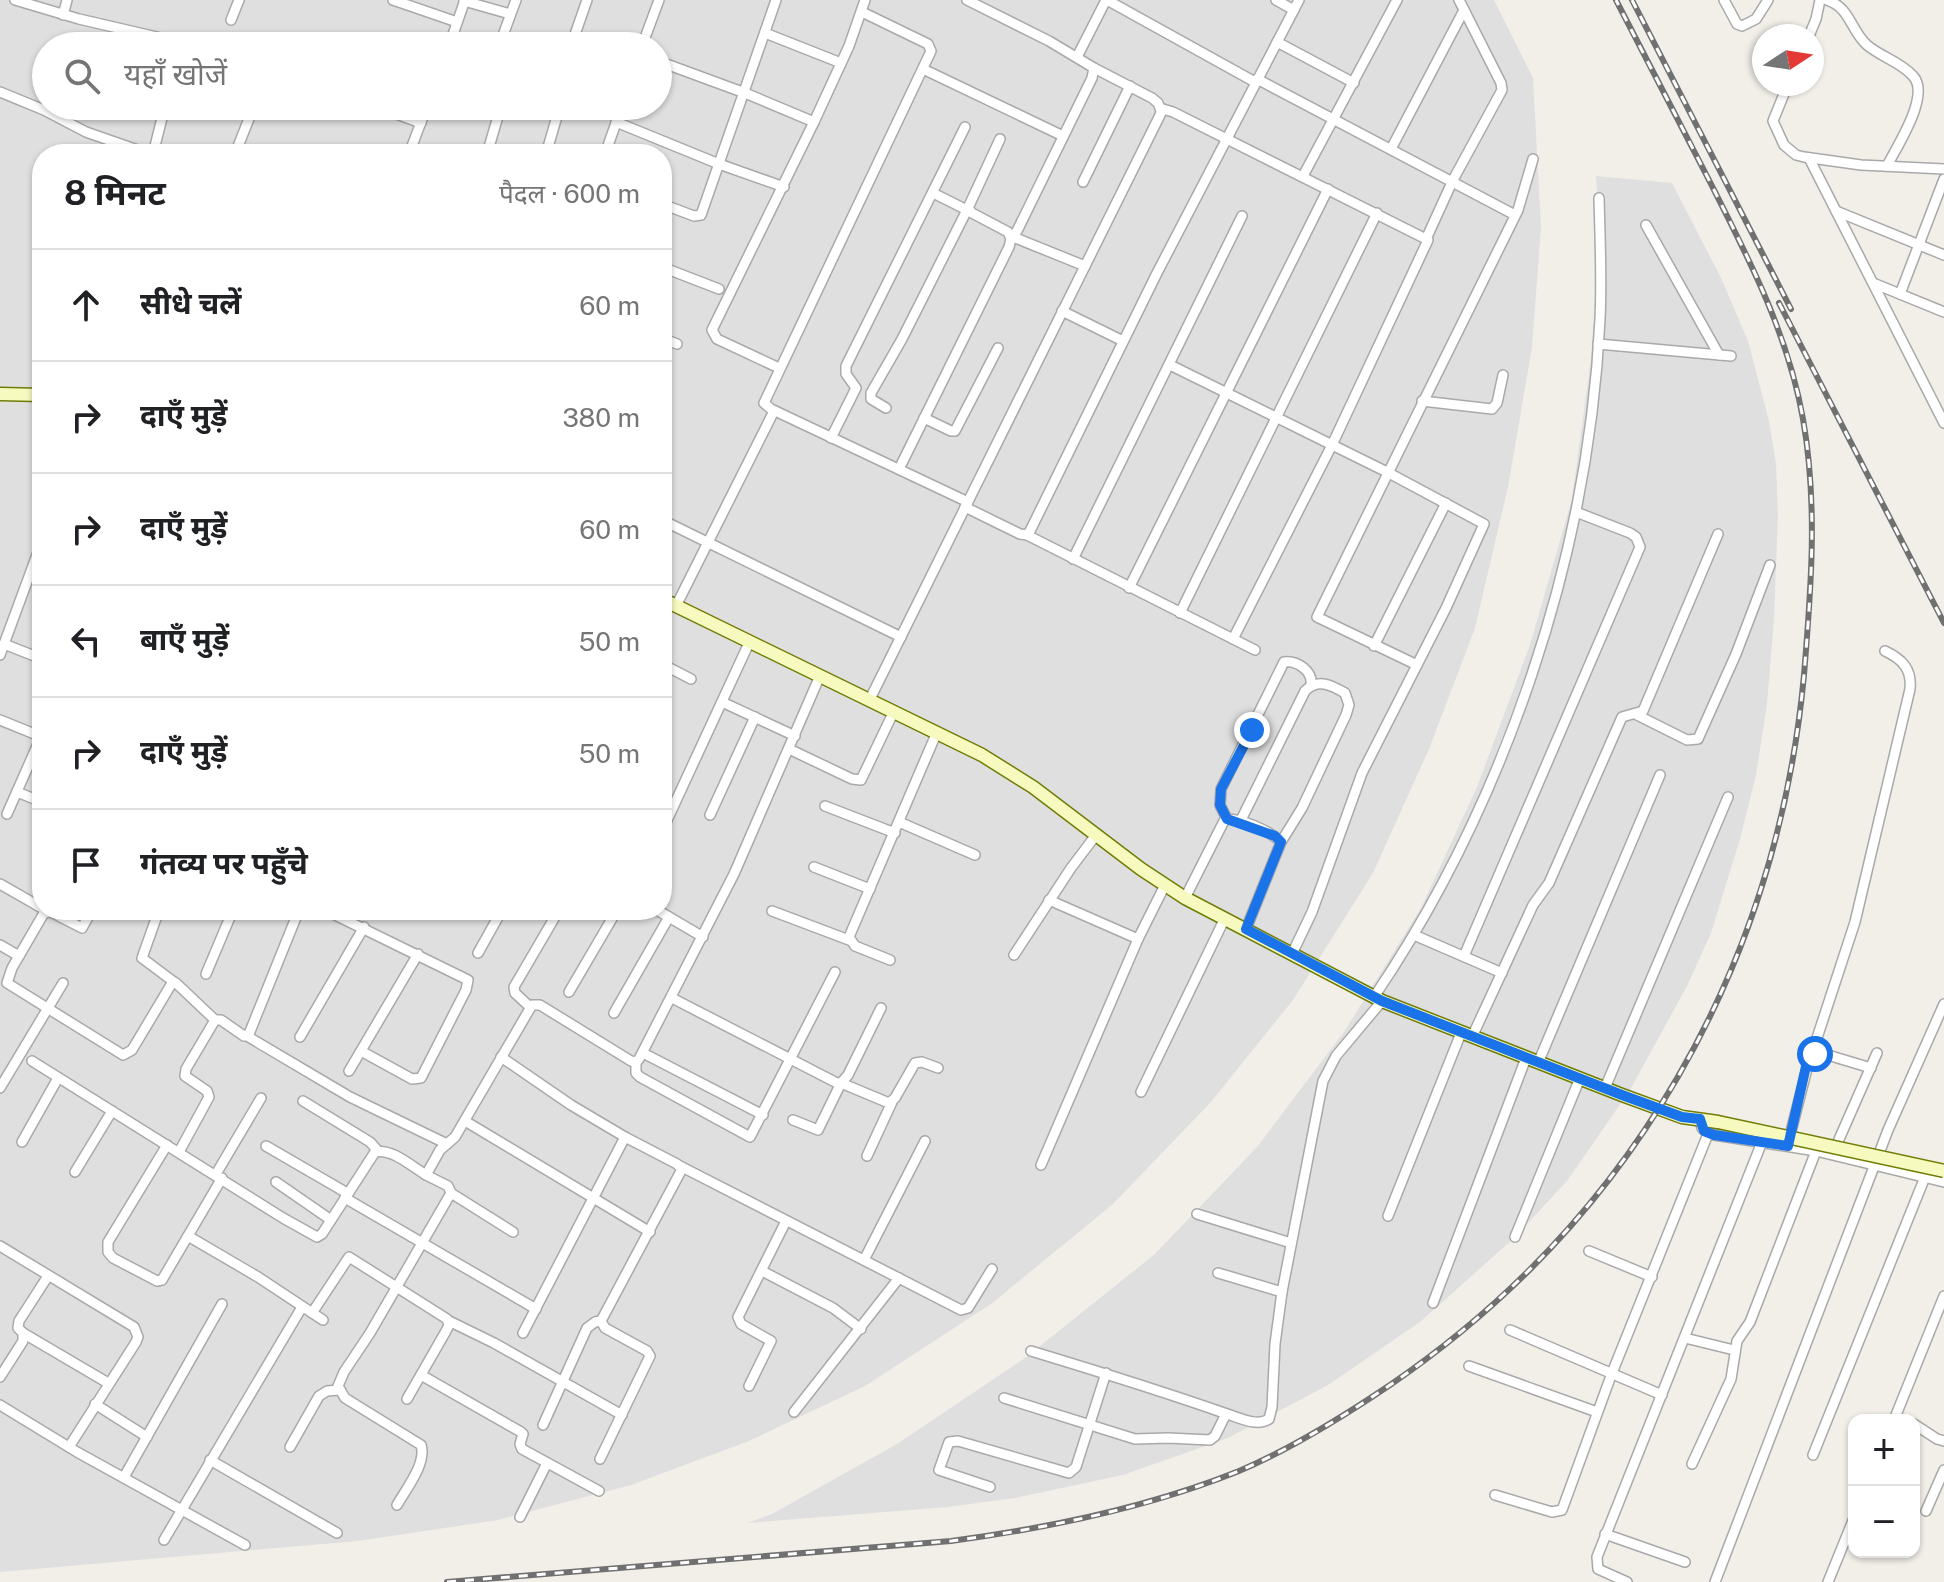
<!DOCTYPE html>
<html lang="hi">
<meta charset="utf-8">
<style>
body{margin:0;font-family:"Public Sans","Noto Sans Devanagari",sans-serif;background:#f6f6f6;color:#202124}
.controls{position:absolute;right:24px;bottom:24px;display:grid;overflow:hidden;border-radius:16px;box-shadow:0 2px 6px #0004}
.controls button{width:72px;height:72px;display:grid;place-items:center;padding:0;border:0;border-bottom:2px solid #e0e0e0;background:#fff;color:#202124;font:40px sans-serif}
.compass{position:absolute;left:1752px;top:24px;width:72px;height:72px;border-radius:50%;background:#fff;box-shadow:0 2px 6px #0004;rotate:78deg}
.stop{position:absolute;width:24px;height:24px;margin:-18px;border:6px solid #1a73e8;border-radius:50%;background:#fff}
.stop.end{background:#1a73e8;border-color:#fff;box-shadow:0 2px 8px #0008}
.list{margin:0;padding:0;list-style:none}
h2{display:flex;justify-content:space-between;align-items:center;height:104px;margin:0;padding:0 32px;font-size:34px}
h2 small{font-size:26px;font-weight:400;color:#757577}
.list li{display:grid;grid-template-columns:52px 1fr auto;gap:24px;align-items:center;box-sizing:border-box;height:112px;padding:0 32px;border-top:2px solid #e0e0e0}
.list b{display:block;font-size:30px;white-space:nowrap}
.list em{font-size:26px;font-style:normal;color:#757577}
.icon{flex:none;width:44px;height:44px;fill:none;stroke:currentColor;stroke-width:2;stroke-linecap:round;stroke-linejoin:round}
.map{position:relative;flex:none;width:1944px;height:1582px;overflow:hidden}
.search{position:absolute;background:#fff;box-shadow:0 2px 6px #0004;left:32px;top:32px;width:640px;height:88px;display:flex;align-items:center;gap:20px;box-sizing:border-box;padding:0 28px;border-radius:44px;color:#757577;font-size:30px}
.panel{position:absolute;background:#fff;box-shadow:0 2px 6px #0004;left:32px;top:144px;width:640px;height:776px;border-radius:32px}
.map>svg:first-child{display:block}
.residential{fill:#e0dfdf;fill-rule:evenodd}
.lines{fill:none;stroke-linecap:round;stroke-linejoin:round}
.street-casing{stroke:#a9a9a9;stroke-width:12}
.secondary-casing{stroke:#707d05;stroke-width:15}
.street{stroke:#fff;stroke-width:9}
.secondary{stroke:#f7fabf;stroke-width:12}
.rail-casing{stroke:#707070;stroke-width:6}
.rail{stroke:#fff;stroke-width:3;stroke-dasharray:9;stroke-linecap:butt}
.secondary-bridge-casing{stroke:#707d05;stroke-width:15;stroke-linecap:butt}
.secondary-bridge{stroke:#f7fabf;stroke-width:12}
.route{stroke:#1a73e8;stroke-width:10}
</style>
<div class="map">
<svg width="1944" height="1582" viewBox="0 0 1944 1582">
<rect width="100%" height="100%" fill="#f2efe9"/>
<g class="residential">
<path d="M 0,0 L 1494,0 L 1533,78 L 1541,227 L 1532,347 L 1508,487 L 1475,628 L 1429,749 L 1373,873 L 1293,1000 L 1211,1102 L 1113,1204 L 991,1304 L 865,1386 L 749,1441 L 631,1485 L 498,1520 L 358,1541 L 0,1572 ZM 46,46 L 658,46 L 658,106 L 46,106 ZM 42,154 L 662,154 L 662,910 L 42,910 Z"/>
<polygon points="1596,176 1672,183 1721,278 1748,341 1769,421 1776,464 1778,514 1774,619 1767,704 1756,775 1740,839 1711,933 1687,986 1630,1090 1567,1181 1513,1239 1420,1322 1328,1385 1228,1438 1123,1475 1015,1498 948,1507 747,1523 772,1514 897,1444 1025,1358 1155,1254 1257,1147 1344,1032 1421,908 1477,787 1530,645 1572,499 1591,359 1600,234"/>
</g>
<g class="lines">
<g class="street-casing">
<g id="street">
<polyline points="15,0 79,19 174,41 180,46"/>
<polyline points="393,0 457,22"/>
<polyline points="967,0 1049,41 1094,68 1092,78 1017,231 1011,239"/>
<polyline points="1107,0 1255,82"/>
<polyline points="1276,0 1294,10"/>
<polyline points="1724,0 1737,24 1742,26 1756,19 1768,0"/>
<path d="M 1827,0 C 1851,8 1850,30 1867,45 C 1881,57 1901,62 1913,76 C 1931,95 1897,146 1887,166"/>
<polyline points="464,1 510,14"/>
<polyline points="862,12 928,44 931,51 764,403 771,409 968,502"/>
<polyline points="63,15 67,0"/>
<polyline points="231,20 239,0"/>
<polyline points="765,33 841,63"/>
<polyline points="1809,36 1816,19 1820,0"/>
<polyline points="1277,42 1354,83"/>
<polyline points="449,46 465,0"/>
<polyline points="499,46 516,0"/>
<polyline points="571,46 587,0"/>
<polyline points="642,46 659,0"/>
<polyline points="1077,57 1106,0"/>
<polyline points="658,61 745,93 814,122"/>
<polyline points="1094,68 1152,98 1158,103 1161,111"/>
<polyline points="923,69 1063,136"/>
<polyline points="1257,79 1515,215"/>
<polyline points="1788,84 1773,121 1784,145 1796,155 1804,157 1861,165 1944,169"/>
<polyline points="0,92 44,110 86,132 149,154"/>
<polyline points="375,106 421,123"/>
<polyline points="616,122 719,164 784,187"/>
<polyline points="1391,149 1464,10"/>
<polyline points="153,154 165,106"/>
<polyline points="235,154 254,106"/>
<polyline points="409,154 427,106"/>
<polyline points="487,154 501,106"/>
<polyline points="546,154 560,106"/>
<polyline points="605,154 622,106"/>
<polyline points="1809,158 1944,423"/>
<polyline points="1303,176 1397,0"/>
<polyline points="1083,182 1130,86"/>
<polyline points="933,193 967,210"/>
<polyline points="662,204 694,216 701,215 776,0"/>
<polyline points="1836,211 1944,255"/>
<polyline points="1646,225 1719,355"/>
<polyline points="1013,237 1085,266"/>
<polyline points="1427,237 1453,180 1502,90 1501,83 1459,0"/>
<polyline points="662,267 719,289"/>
<polyline points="1873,283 1944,312"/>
<polyline points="1900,294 1944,179"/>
<polyline points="1062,311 1123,341"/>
<polyline points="662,338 677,344"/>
<polyline points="1598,344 1731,356"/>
<polyline points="1170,365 1387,472 1484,524 1446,608 1362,773 1312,912 1292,954"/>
<polyline points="779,368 717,339 712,330 814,122 849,46 865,0"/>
<polyline points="1422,401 1492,409 1497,403 1503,375"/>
<polyline points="662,408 666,398"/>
<polyline points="886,408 871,399 871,393 902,339 968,208"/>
<polyline points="924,418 951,431 955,431 998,348"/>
<polyline points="831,438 856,388 846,374 846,366 965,127"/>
<polyline points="899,469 1009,247 1011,239 1008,232 972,213 968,208 1000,139"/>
<polyline points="965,507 1020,534 1027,535 1030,531 1157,273 1299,0"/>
<polyline points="662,520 901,637"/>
<polyline points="1027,535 1255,650"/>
<polyline points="1073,559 1242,216"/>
<polyline points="1129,588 1328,189"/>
<polyline points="676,606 774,411"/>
<polyline points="1180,613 1377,213"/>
<polyline points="4,644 42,659"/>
<polyline points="1374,646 1446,503"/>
<polyline points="0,655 38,552 42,548"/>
<polyline points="662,664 691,679"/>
<polyline points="1417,665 1317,617 1518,210 1533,159"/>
<polyline points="870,699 1163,109 1173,112 1428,240 1332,445 1233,639"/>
<polyline points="722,702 795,736"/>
<polyline points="1637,715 1687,740 1698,739 1736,654 1770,565"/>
<polyline points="0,720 42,737"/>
<polyline points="789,749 852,779 861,780 894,711"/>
<polyline points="17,792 42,802"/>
<polyline points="825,806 895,833"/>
<polyline points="7,814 41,737"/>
<polyline points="710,815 755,717"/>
<path d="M 1227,819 L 1220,805 L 1221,789 L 1284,662 C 1297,660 1313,671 1311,685"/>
<polyline points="899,822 975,855"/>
<path d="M 1240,822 L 1305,691 C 1318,678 1331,685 1345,693 L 1349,705 L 1346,715 L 1302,808 L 1281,842 L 1246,929"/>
<polyline points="662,831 749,643"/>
<polyline points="814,867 870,889"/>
<polyline points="0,884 42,908"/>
<path d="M 1185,898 L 1225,819 C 1241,818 1270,831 1281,842"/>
<polyline points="1049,900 1138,939"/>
<polyline points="92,910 82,928 51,912 44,913 12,968 7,983 123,1055 132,1050 172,983 176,983 215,1020"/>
<polyline points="159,910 142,958 174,982"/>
<polyline points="325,910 468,980 466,990 421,1078 412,1079 361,1051"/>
<polyline points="657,910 703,937"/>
<polyline points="772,911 849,940"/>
<polyline points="1414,935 1502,973"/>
<polyline points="0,945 19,956"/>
<polyline points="478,953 502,910"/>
<polyline points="1014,955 1071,868 1096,835"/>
<polyline points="1464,956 1640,547 1636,537 1630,533 1576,512"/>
<polyline points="890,960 855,946 849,937 937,732"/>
<polyline points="206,974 233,910"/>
<polyline points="569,992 617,910"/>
<path d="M 1374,997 C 1506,802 1589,554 1600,319 C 1602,279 1600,238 1599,198"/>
<polyline points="672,998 837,1083 841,1083 848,1075 881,1008"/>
<polyline points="530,1007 515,993 514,987 559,910"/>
<polyline points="614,1013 669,917"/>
<polyline points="247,1036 350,1097 447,1144"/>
<polyline points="300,1037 364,927"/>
<polyline points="1472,1037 1533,905 1549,883 1622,717 1643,711 1718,534"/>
<polyline points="643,1053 763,1115"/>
<path d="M 1815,1054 L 1816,1041 L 1855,922 L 1910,689 C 1912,669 1902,659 1885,651"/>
<polyline points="501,1057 571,1105 625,1137 523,1333"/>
<path d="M 32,1061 L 283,1218 L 317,1237 L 322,1234 L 375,1152 C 392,1148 411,1166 426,1175"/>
<polyline points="636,1062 636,1073 640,1077 750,1137 835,972"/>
<polyline points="1538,1063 1660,775"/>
<polyline points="349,1071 418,954"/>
<polyline points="0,1088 63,983"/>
<polyline points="1605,1088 1728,797"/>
<polyline points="1141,1092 1224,920"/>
<polyline points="303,1101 370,1142 378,1151"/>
<polyline points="1700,1119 1702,1128 1708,1134 1816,1151 1944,1182"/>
<polyline points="793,1120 818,1130 841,1083 889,1103 895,1098 915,1063 922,1062 938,1068"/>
<polyline points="465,1121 650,1232"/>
<polyline points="22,1142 58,1078"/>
<polyline points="1788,1143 1810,1057 1821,1053 1871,1068"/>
<polyline points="167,1145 108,1242 108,1252 113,1258 157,1281 162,1280 222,1178"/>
<polyline points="266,1146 347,1193"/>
<polyline points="179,1152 209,1097 207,1091 185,1076 186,1069 215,1020 221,1020 244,1036 249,1034 299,910"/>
<polyline points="1833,1153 1877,1053"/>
<polyline points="867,1156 892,1102"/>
<polyline points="1041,1165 1138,939 1165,885"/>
<polyline points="680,1166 961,1310 968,1308 992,1269"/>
<polyline points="75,1172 112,1111"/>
<polyline points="216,1174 261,1098"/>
<polyline points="276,1182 331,1220"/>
<polyline points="451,1193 513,1232"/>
<polyline points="345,1198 536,1309"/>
<polyline points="1197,1214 1291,1243"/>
<polyline points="1388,1216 1461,1033"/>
<polyline points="188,1236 258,1277 323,1320"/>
<polyline points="1515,1237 1580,1078"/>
<polyline points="0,1246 134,1327 138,1337 136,1342 69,1447"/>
<polyline points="1589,1251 1652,1277"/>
<polyline points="864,1260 925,1141"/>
<polyline points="762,1271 833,1308 861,1329"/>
<polyline points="1218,1273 1282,1292"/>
<polyline points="1433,1303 1526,1058"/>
<polyline points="312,1313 349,1257 447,1319 449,1325 446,1331 407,1399"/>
<polyline points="449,1321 494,1343 622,1415"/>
<polyline points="1510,1330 1662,1395"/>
<polyline points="23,1333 108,1383"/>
<polyline points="1685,1338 1734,1350"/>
<path d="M 1031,1351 C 1097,1371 1162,1391 1227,1414 C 1240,1418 1257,1427 1269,1419 L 1272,1407 L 1275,1344 L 1282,1292 L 1323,1081 L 1336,1056 L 1382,1001"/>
<polyline points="1469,1366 1597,1412"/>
<polyline points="421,1375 521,1432 523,1434 520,1444 522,1449 599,1491"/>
<polyline points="0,1377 23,1341 23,1333 18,1328 19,1321 48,1276"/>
<polyline points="749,1386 771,1341 741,1324 738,1317 786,1221"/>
<polyline points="1004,1398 1135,1439 1168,1438 1210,1440 1215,1436 1226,1414"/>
<polyline points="95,1404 147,1437"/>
<polyline points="0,1405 77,1452 245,1545"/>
<polyline points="794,1412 899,1278"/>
<polyline points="1894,1420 1944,1296"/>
<polyline points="1914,1424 1937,1439 1944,1441"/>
<polyline points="543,1425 587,1328 595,1322 601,1321"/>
<polyline points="290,1447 319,1396 327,1391 339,1390"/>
<polyline points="1813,1455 1925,1177"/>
<polyline points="600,1459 650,1356 647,1351 605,1328 601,1321 682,1169 677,1164 625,1137"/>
<polyline points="210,1460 337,1533"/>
<polyline points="1692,1464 1731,1379 1737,1341 1750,1322 1816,1151"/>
<polyline points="124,1477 222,1304"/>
<polyline points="990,1487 939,1470 949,1442 958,1441 1069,1473 1076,1467 1106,1373"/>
<polyline points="1495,1495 1552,1512 1562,1510 1612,1373 1708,1134"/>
<path d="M 397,1505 C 406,1489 427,1463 421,1445 L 345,1398 L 338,1386 L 344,1372 L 370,1333 L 451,1193 L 448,1186 L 426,1175 L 440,1150 L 455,1137 L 532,1005 L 540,1005 L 631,1061 L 636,1062 L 639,1059 L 734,874 L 819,678"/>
<polyline points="1926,1511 1944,1470"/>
<polyline points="520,1517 547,1463"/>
<polyline points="1605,1534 1685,1562"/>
<polyline points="164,1540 302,1307"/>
<polyline points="1627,1582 1598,1569 1597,1557 1762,1142"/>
<polyline points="1715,1582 1888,1130 1944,1004"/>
<polyline points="1828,1582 1854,1518"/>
</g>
</g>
<g class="secondary-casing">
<g id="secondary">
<polyline points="0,394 42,395"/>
<polyline points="662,599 982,755 1033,787 1141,869 1185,898 1382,1001 1622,1095 1682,1117 1718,1122"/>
</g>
</g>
<use href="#street" class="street"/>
<use href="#secondary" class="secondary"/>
<g class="rail-casing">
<g id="rail">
<polyline points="1632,0 1791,309"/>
<polyline points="1779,303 1944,623"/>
<path d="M 447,1582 L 951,1541 C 1049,1528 1147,1508 1239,1471 C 1291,1449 1344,1416 1390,1385 C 1632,1220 1777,966 1804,675 C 1811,590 1818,504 1803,419 C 1788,334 1749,259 1710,182 C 1679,121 1647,61 1616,0"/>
</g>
</g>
<use href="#rail" class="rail"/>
<g class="secondary-bridge-casing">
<polyline id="secondary-bridge" points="1718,1122 1944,1171"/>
</g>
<use href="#secondary-bridge" class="secondary-bridge"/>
</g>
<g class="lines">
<polyline class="route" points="1252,730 1221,789 1220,805 1227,819 1275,836 1281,842 1246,929 1382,1001 1622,1095 1682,1117 1700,1119 1704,1131 1714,1135 1788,1146 1807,1062 1815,1054"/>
</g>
</svg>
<div class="controls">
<button>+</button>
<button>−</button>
</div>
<svg class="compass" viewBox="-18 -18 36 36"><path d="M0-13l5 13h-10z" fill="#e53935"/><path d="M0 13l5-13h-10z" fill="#757577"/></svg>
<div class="stop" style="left:1815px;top:1054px"></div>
<div class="stop end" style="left:1252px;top:730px"></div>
<div class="search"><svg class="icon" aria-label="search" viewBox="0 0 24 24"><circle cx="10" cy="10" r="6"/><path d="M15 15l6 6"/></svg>यहाँ खोजें</div>
<section class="panel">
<h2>8 मिनट<small>पैदल · 600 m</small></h2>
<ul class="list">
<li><svg class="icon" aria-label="ahead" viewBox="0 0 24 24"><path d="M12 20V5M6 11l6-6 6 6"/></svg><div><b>सीधे चलें</b></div><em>60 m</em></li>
<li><svg class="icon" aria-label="right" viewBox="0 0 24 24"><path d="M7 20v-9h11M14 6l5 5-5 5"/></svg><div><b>दाएँ मुड़ें</b></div><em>380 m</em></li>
<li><svg class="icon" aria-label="right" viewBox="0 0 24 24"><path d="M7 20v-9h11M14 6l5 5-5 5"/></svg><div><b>दाएँ मुड़ें</b></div><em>60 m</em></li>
<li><svg class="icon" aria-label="left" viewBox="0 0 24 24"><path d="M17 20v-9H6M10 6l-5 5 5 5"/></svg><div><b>बाएँ मुड़ें</b></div><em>50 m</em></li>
<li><svg class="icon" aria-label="right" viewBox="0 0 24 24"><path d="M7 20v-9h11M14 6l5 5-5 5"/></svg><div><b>दाएँ मुड़ें</b></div><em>50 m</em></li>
<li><svg class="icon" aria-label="arrive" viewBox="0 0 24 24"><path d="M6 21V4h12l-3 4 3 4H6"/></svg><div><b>गंतव्य पर पहुँचे</b></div></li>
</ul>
</section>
</div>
